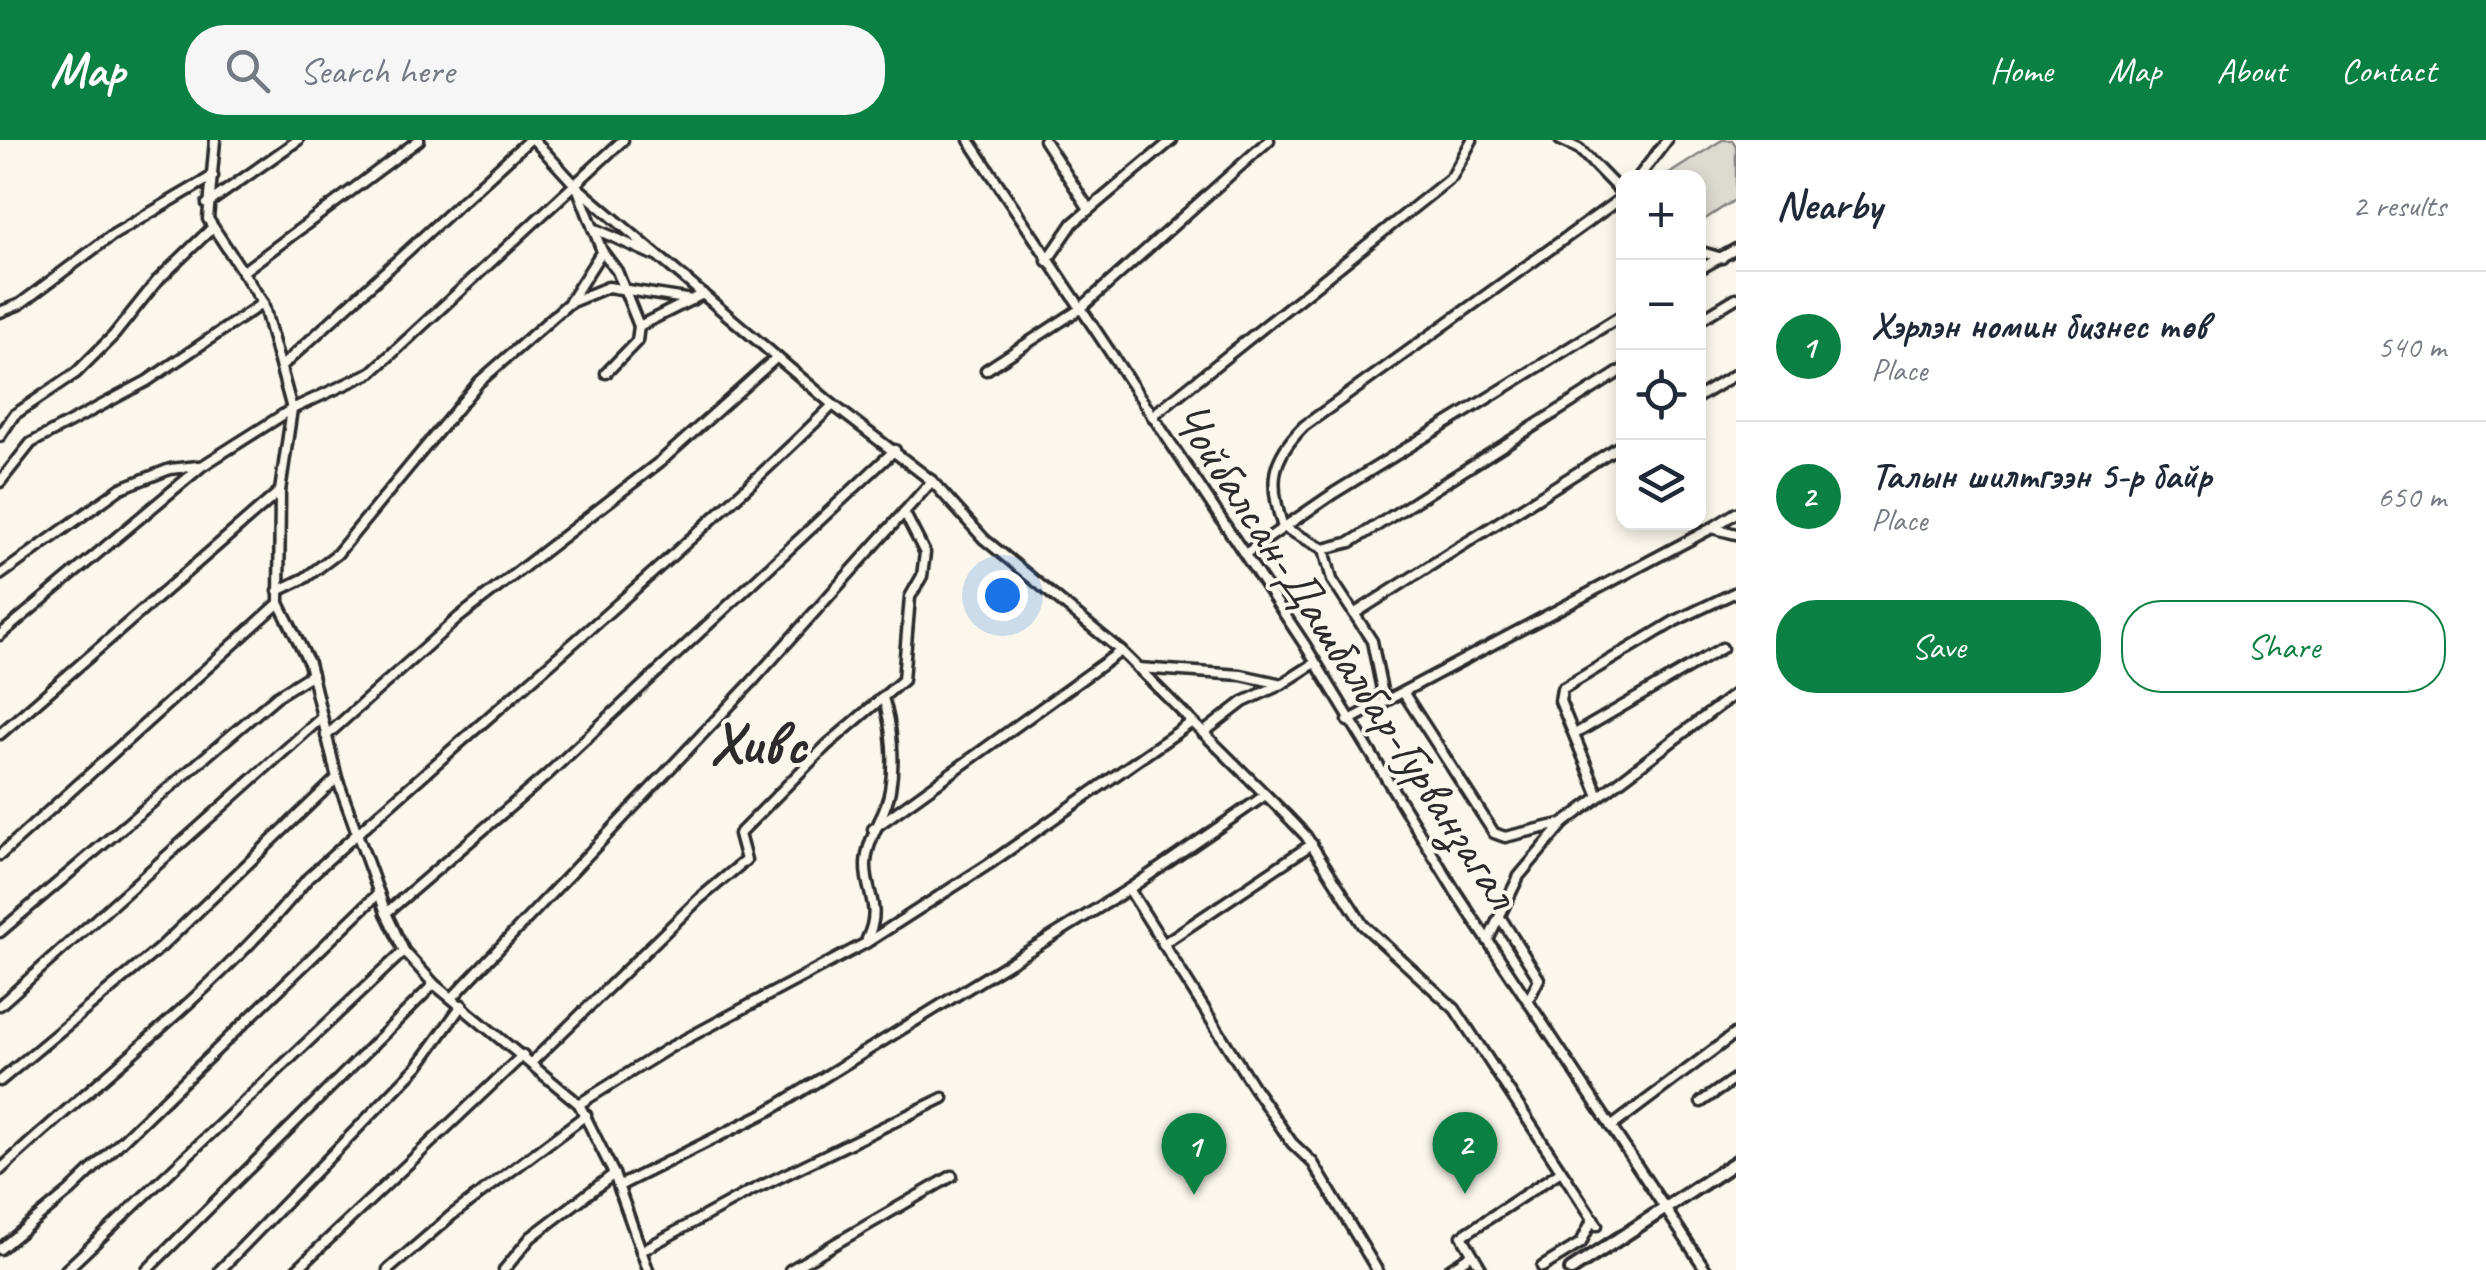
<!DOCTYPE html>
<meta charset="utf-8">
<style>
body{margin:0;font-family:Caveat,sans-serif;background:#f6f6f7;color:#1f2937}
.controls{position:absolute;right:30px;top:30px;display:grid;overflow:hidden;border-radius:20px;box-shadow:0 5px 15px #0003}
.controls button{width:90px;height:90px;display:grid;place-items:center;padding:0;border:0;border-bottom:2px solid #e0e1e3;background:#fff;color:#1f2937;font:50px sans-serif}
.you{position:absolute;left:1002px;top:455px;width:35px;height:35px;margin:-25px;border:8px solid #fff;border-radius:50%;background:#1a73e8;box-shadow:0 0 0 15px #1a73e833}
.badge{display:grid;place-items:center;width:65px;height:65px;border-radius:50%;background:#0b8043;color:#fff;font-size:32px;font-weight:700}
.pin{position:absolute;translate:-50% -82px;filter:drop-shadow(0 2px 5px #0008)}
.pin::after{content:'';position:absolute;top:52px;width:35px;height:30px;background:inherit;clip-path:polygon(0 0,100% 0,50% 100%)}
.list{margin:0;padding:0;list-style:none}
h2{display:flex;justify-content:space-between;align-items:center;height:130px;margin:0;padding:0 40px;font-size:42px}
h2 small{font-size:32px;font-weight:400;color:#747a83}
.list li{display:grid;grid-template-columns:65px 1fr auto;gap:30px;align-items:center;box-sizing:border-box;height:150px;padding:0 40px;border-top:2px solid #e0e1e3}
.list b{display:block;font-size:38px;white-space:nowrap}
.list p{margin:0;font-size:32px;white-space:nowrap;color:#747a83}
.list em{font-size:32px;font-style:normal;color:#747a83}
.actions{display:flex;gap:20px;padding:30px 40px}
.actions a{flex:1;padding:22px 0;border:2px solid #0b8043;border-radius:40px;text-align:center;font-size:35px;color:#0b8043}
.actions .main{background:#0b8043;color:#fff}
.icon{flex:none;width:55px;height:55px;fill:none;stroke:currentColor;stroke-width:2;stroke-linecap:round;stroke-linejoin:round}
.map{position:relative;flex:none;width:1736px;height:1130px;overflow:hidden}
header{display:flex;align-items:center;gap:60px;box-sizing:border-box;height:140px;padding:0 50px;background:#0b8043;color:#fff}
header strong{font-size:48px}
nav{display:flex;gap:55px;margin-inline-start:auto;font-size:35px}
.search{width:700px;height:90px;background:#f6f6f7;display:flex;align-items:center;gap:25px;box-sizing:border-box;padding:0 35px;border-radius:40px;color:#747a83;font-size:38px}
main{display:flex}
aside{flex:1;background:#fff}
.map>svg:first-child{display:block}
.green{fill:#dddad0;stroke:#84827e;stroke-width:2.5}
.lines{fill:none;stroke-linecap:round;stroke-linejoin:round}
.minor-casing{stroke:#2b2b2b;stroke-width:15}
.major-casing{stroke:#2b2b2b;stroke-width:18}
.minor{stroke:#fbf7ec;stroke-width:8}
.major{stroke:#fbf7ec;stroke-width:10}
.labels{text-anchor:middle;stroke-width:8;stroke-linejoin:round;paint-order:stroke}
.street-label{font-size:50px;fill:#2b2b2b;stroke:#fbf7ec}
.district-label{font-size:60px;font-weight:bold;fill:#2b2b2b;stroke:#fbf7ec}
</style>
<header>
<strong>Map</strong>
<div class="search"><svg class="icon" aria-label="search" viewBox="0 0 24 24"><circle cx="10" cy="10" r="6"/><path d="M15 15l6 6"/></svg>Search here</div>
<nav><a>Home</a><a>Map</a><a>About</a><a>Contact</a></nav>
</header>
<main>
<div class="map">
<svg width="1736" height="1130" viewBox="0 0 1736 1130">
<rect width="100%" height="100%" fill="#fbf7ec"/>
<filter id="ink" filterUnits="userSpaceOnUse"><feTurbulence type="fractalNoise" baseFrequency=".01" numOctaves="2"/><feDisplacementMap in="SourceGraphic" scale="20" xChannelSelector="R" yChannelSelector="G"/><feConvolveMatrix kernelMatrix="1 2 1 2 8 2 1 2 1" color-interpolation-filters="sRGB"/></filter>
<g filter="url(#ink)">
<polygon class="green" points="1722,0 1732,0 1736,6 1736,59 1699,83 1698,38 1664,37"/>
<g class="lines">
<g class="minor-casing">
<g id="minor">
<polyline points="215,0 208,79 263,163 292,269 280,351 279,463 309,523 337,638 386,773 404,811 434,844 579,964 614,1034 648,1130"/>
<polyline points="534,0 577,47 602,111 617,131 639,186 637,201 606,233"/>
<polyline points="969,0 1305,505 1455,751 1706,1130"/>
<polyline points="1044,0 1089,69"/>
<polyline points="1560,0 1579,9 1624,55"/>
<polyline points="1638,38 1667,0"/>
<polyline points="577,47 833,265 932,341 984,399 1121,511 1285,674 1306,696 1363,785 1455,869 1597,1085"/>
<path d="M 1624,56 L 1304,286 C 1271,319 1268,342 1283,387 L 1324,409 L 1351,402 L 1624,229"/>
<polyline points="207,64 298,0"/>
<polyline points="593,88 651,114"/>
<polyline points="1698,111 1722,118"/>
<polyline points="1047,121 1073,83 1172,0"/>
<polyline points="245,130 419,0"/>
<polyline points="1698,130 1736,109"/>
<polyline points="569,163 608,147 692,160"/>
<polyline points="0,172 20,164 111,96 213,36"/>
<polyline points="1698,181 1736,158"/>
<polyline points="639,186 703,154"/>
<polyline points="283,225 529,0"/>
<polyline points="986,230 1080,169 1269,0"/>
<polyline points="1698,257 1736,234"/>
<polyline points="1152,276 1452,37 1472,0"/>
<polyline points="0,296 14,275 76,233 114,195 157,141 211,89"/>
<polyline points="0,342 31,303 147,241 263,163"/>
<polyline points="1712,388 1736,373"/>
<polyline points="1324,409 1332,440 1372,501 1384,560"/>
<polyline points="1245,414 1334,353 1624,174"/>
<polyline points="0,435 121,348 170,329 199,326"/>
<polyline points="278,451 305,438 337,414 479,242 569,163 602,111"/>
<polyline points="1357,472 1624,303"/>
<polyline points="0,495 202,326 292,269 372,232 623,0"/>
<polyline points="1138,528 1241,535 1282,544 1315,523"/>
<polyline points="1403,552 1494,693 1505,697 1564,683 1736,553"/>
<polyline points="1348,581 1712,388 1736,394"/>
<polyline points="1203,593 1243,562 1282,544"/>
<polyline points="0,594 280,351"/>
<polyline points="1575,594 1722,508"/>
<polyline points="326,596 458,478 661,321 777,217"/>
<polyline points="1599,656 1560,561 1562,549 1675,481 1736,452"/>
<polyline points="873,689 1121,511"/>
<polyline points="0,715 279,463"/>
<polyline points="1129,749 1254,948 1292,1003 1313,1023 1377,1130"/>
<polyline points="386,773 547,635 895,310"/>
<polyline points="1502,780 1539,839 1529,859"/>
<polyline points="0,792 277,556 312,534"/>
<polyline points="1489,798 1519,736 1564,683"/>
<path d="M 867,799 C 883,765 865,755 866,724 C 867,697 886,676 890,650 C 895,622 892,584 883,558"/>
<polyline points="1163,804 1312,704"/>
<polyline points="452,858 751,543 932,341"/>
<polyline points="0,865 321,578"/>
<polyline points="532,922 699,759 746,720 739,694 827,605 903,540 910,457 922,436 925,413 904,372"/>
<polyline points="0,941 161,807 337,638"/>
<polyline points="1701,962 1736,938"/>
<polyline points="579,964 669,908 866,803 989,724 1192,582"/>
<polyline points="1611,987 1736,893"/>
<path d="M 0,1030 C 103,934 220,848 308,738 C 482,579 665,430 833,265"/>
<polyline points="619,1046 769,971 1129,749 1264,656"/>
<polyline points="0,1109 70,1051 379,753"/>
<polyline points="641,1111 747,1053 943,958"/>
<polyline points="1542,1127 1581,1103 1593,1078"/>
<polyline points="66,1130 404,811"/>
<polyline points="147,1130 434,844"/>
<polyline points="220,1130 418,926 462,865"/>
<polyline points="296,1130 523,915"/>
<polyline points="388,1130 452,1075 586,975"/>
<polyline points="504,1130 531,1097 614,1034"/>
<polyline points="790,1130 952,1036"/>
<polyline points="1448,1130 1471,1115"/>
<polyline points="1482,1130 1462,1096 1561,1031"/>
</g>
</g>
<g class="major-casing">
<polyline id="major" points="1571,1130 1736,1022"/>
</g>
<use href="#minor" class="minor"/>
<use href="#major" class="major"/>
</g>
</g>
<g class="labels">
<g class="street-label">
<text transform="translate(1347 514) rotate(57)" y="18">Чойбалсан-Дашбалбар-Гурванзагал</text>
</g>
<g class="district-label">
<text x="758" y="623">Хивс</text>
</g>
</g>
</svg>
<div class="controls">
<button>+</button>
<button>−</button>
<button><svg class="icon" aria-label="locate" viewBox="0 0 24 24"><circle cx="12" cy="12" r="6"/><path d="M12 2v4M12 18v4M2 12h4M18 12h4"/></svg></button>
<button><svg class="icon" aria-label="layers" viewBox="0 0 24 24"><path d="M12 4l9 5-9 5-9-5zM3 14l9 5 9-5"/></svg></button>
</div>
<div class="you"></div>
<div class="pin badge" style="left:1194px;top:1055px">1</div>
<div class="pin badge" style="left:1465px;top:1054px">2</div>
</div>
<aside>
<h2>Nearby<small>2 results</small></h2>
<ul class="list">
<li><span class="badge">1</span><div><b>Хэрлэн номин бизнес төв</b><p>Place</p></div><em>540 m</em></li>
<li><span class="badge">2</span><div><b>Талын шилтгээн 5-р байр</b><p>Place</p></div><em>650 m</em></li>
</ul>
<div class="actions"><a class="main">Save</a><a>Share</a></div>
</aside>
</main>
